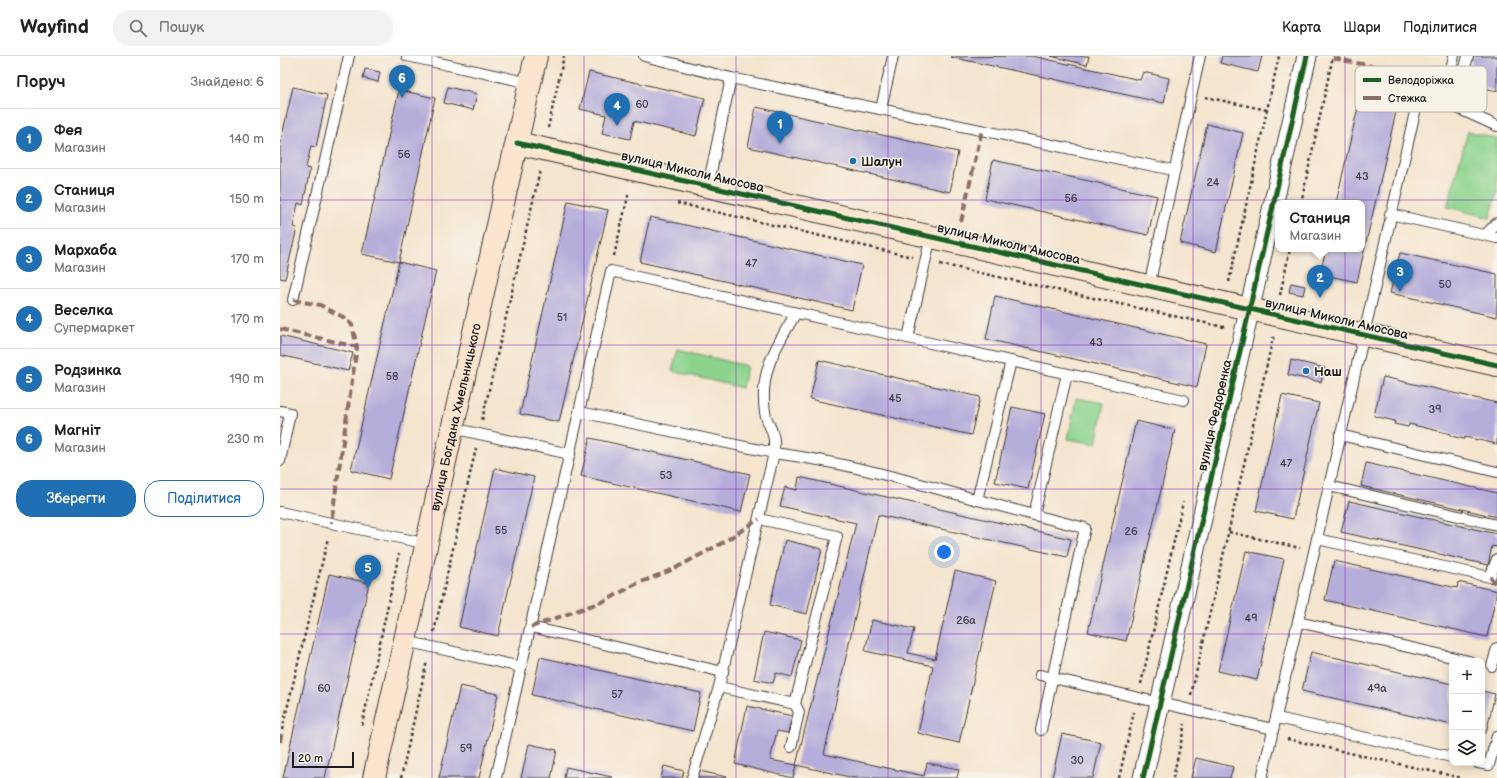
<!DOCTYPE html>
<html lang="uk">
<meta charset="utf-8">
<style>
body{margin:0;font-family:"Balsamiq Sans",sans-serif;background:#f2f2f2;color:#222}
.controls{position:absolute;right:12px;bottom:12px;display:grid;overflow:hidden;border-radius:8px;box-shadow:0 2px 10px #0003}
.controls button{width:36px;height:36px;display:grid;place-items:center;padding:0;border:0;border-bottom:1px solid #e0e0e0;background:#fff;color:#222;font:20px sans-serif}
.scale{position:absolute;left:12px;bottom:10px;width:62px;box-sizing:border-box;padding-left:4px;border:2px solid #1c1c1c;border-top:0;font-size:11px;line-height:14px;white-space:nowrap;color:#1c1c1c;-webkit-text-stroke:3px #f7f3e8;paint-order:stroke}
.you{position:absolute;left:664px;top:496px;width:14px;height:14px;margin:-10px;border:3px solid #fff;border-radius:50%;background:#1a73e8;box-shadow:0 0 0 6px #1a73e833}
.badge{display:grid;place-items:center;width:26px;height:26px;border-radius:50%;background:#1f6fb2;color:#fff;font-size:13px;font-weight:700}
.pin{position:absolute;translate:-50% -33px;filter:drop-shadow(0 1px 2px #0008)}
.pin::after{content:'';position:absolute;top:21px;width:14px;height:12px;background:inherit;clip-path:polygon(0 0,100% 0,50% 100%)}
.popup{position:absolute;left:995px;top:144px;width:90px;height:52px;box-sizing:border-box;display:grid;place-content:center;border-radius:8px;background:#fff;filter:drop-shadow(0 1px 3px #0005);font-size:13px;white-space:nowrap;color:#767676}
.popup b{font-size:15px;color:#222}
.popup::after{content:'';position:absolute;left:50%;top:100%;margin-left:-8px;border:8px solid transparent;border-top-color:#fff}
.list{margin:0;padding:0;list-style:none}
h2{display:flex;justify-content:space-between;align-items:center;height:52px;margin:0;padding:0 16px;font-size:17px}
h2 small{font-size:13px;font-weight:400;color:#767676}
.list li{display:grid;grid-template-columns:26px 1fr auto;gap:12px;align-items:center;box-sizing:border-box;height:60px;padding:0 16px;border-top:1px solid #e0e0e0}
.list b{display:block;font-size:15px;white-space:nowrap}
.list p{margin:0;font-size:13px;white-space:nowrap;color:#767676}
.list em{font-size:13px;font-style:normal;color:#767676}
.actions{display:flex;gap:8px;padding:12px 16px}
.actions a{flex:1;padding:9px 0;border:1px solid #1f6fb2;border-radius:16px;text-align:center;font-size:14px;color:#1f6fb2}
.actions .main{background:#1f6fb2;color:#fff}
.icon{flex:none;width:22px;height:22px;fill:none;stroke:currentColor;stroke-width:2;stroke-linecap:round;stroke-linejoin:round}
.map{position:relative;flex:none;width:1217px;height:722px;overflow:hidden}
header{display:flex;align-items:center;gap:24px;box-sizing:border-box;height:56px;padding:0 20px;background:#fff;border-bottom:1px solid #e0e0e0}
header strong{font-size:19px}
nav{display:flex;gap:22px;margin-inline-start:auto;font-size:14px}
.search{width:280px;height:36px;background:#f2f2f2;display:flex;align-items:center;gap:10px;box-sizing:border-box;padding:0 14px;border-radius:16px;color:#767676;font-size:15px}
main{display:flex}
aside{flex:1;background:#fff}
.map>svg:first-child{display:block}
.green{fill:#8bd38d;stroke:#547854}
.building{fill:#b5adda}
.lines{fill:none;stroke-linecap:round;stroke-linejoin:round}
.lane-casing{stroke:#3d3a37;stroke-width:12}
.street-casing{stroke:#3d3a37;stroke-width:21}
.secondary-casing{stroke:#3d3a37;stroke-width:24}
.path{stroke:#3d3a37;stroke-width:2.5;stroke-dasharray:3 3;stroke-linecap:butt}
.lane{stroke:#fff;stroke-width:10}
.street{stroke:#fff;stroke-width:19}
.secondary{stroke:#fce5cf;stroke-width:22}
.quiet{stroke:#8d6e63;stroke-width:4;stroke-dasharray:8 4;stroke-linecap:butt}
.cycleway-casing{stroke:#f7f3e8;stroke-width:8}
.cycleway{stroke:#1b5e20;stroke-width:5}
.grid{fill:none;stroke:#7b2cbf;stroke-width:1;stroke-opacity:0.55}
.poi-dot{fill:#1f6fb2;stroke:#f7f3e8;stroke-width:1.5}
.labels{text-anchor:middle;stroke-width:3;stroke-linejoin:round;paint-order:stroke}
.number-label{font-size:11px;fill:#42404c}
.poi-label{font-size:13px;font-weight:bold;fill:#1c1c1c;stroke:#f7f3e8;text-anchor:start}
.street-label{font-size:13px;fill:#1c1c1c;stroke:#f7f3e8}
.key{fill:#f7f3e8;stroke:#b5b2ab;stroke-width:1}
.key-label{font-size:11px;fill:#1c1c1c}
</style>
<header>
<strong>Wayfind</strong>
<div class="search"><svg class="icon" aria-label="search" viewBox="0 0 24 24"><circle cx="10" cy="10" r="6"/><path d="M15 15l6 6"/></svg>Пошук</div>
<nav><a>Карта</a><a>Шари</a><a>Поділитися</a></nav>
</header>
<main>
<aside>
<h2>Поруч<small>Знайдено: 6</small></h2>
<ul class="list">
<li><span class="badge">1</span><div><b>Фея</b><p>Магазин</p></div><em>140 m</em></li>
<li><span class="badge">2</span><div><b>Станиця</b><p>Магазин</p></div><em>150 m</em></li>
<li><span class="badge">3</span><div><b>Мархаба</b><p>Магазин</p></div><em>170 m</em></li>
<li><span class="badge">4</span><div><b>Веселка</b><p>Супермаркет</p></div><em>170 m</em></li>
<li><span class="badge">5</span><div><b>Родзинка</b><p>Магазин</p></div><em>190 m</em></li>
<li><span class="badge">6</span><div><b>Магніт</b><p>Магазин</p></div><em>230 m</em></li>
</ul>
<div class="actions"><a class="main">Зберегти</a><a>Поділитися</a></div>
</aside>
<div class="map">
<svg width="1217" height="722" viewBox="0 0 1217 722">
<rect width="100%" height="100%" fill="#f7f3e8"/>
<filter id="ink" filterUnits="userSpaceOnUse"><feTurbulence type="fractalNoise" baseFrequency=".025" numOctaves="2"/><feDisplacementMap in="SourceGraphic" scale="8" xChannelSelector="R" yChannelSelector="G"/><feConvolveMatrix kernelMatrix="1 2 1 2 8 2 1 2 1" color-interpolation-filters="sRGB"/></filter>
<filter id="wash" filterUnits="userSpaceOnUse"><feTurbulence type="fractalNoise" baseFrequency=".012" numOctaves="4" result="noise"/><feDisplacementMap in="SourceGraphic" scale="16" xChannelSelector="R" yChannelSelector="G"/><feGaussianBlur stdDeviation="0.9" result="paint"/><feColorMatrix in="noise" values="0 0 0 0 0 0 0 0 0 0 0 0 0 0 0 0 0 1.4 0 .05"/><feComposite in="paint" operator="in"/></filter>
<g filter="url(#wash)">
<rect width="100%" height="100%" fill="#f5e4ce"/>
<g class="green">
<polygon points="1188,75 1217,83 1217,138 1210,162 1167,151"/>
<polygon points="398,293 467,310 462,332 392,315"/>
<polygon points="796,342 824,347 816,388 788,383"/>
</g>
<g id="blocks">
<g class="building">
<polygon points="752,0 860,24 863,16 889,22 884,47 671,1"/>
<polygon points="771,0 809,0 807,9"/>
<polygon points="942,0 982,0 978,16 940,7"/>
<polygon points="1193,0 1217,0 1217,35 1186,28"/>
<polygon points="1087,12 1124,21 1077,226 1040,218 1046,193 1082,193 1082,147 1056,147"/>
<polygon points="85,13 100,16 98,26 83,22"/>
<polygon points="309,16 425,42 416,80 354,65 350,83 322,77 326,59 300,53"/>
<polygon points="13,31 47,39 36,91 31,90 26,112 30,113 23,149 18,147 13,171 17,172 5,223 0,222 0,89"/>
<polygon points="168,31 197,38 193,54 164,47"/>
<polygon points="119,34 155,42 119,206 156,215 109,423 71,414 119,206 82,198"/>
<polygon points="476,51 678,96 670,136 468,91"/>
<polygon points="927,68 963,77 936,196 900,187"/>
<polygon points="713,104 877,140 868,179 705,143"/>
<polygon points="288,145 328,154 279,366 240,358"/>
<polygon points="370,161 582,209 572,254 360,206"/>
<polygon points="1120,197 1217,218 1217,261 1110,237"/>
<polygon points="1011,227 1025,230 1023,239 1009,236"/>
<polygon points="715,240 926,288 917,331 706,283"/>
<polygon points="0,280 73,297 68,315 0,299"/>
<polygon points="539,304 700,341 691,379 530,343"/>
<polygon points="1011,304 1045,312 1041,326 1008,319"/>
<polygon points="1103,321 1217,347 1217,388 1185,381 1184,383 1171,380 1171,378 1129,368 1128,371 1114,368 1115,365 1094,360"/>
<polygon points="1002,339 1039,347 1013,463 976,455"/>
<polygon points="732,351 765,358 748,433 715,426"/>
<polygon points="856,365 895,374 846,585 808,576"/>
<polygon points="310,382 470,418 461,456 301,420"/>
<polygon points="1086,407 1217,437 1217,461 1081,430"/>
<polygon points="215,412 254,421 218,580 179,571"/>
<polygon points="519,421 791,483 787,501 598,459 544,698 644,720 647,707 679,713 677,722 574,722 516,709 576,467 500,450 505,431 517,434"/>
<polygon points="1069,445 1217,478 1217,491 1212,490 1208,509 1061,476"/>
<polygon points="505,484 542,493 527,558 490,549"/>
<polygon points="966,495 1004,503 977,624 938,615"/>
<polygon points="1054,505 1177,532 1178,526 1217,535 1207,581 1045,544"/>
<polygon points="675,515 716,525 679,687 638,677 653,610 585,595 592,564 634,573 628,597 655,603"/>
<polygon points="49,518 89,527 45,722 3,722"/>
<polygon points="484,576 521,584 512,621 496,617 493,627 474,623"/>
<polygon points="1031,596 1172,628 1172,669 1022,635"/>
<polygon points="260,601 421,637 413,675 252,639"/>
<polygon points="180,630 218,638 199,722 159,722"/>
<polygon points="1202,635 1215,638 1206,677 1202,676"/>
<polygon points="467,650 512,660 508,677 497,675 490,704 516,709 513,722 455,708"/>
<polygon points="782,678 821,686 813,722 772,722"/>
<polygon points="249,688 277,694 271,722 241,722"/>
<polygon points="916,702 953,711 950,722 911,722"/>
<polygon points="384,710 404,715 402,722 381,722"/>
<polygon points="286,711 332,721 332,722 284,722"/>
<polygon points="419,715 447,721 447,722 418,722"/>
</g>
</g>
</g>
<g filter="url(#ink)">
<use href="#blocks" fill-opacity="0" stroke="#3d3a37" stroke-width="1"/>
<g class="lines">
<g class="lane-casing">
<g id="lane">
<polyline points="127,0 250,27"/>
<polyline points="364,0 451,22 893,114"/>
<polyline points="1163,49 1174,0"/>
<polyline points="1175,51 1217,70"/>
<polyline points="601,53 613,0"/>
<polyline points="428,130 451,22"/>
<polyline points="1110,158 1217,182"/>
<polyline points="1205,179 1217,167"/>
<polyline points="869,230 920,0"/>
<polyline points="13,244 69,0"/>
<path d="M 516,257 C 496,291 479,315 485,356 C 486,364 491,371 493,379 C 495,385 494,392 494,397 C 582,408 668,437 754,459"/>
<polyline points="628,282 904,344"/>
<polyline points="0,355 10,357 0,405"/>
<polyline points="300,356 494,397 439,631 412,722"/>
<polyline points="172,372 290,398"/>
<polyline points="1060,379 1217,416"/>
<polyline points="1049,430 1217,469"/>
<polyline points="697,444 731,305"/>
<polyline points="0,456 148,488"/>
<polyline points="1037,483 1210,521 1217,503"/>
<polyline points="1018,566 1189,605"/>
<polyline points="251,571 443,616"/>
<polyline points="125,585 241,611"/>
<polyline points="1212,610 1217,592"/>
<polyline points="760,619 993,673"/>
<polyline points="439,631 515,648 557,480 479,463"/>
<polyline points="997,662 1172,701"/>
<polyline points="761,674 805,472 754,459 787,318"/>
<polyline points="511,691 519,656 515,648"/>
<polyline points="1198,707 1209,709 1217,680"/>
<polyline points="216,722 331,215 628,282 651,180"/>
<polyline points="982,722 1138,43 1175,51 1188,0"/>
</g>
</g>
<g class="street-casing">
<polyline id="street" points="863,722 1027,0"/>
</g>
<g class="secondary-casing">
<g id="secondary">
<polyline points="237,87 1217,309"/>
<path id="s1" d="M 94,722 L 256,0"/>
</g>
</g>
<g class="path">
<polyline points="925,41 987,54"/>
<polyline points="268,72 284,0"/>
<polyline points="397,147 632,201"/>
<polyline points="1021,147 1053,0"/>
<polyline points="334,200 349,136"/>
<polyline points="660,208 939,270 944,271 943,273"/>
<polyline points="949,226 999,0"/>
<polyline points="1000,239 1010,193"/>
<polyline points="202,364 260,115 262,116"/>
<polyline points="949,476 1020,492"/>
<polyline points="154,576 196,392"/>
<polyline points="861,628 903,446"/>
<polyline points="911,639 993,282 995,282"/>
<polyline points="82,669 119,498"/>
<polyline points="2,674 48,482"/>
<polyline points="1007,683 1182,722"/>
<polyline points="121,722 147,605"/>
<polyline points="839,722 854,656"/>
<polyline points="893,722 905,668"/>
</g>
<use href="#lane" class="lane"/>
<use href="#street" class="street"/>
<use href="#secondary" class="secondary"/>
<g class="quiet">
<polyline points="1053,2 1134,19 1163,49"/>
<polyline points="681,166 702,74"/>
<polyline points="13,244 40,249 63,261 72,269 77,291 51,467"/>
<polyline points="0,273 77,291"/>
<polyline points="1210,521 1217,530"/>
<polyline points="251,571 327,544 356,528 394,513 444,486 479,463"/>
<polyline points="0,686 2,674"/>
</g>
<g class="cycleway-casing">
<g id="cycleway">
<polyline points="237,87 1217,309"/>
<polyline points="863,722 1027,0"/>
</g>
</g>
<use href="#cycleway" class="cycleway"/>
</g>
</g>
<path class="grid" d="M 152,0 L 152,722M 304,0 L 304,722M 456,0 L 456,722M 608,0 L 608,722M 761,0 L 761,722M 913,0 L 913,722M 1065,0 L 1065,722M 0,144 L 1217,144M 0,289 L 1217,289M 0,433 L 1217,433M 0,578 L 1217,578"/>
<g class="poi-dot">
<circle cx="573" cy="105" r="4"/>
<circle cx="1026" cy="315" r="4"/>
</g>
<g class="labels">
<g class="number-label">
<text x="362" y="52">60</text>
<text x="124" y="102">56</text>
<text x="1082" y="124">43</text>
<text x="933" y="130">24</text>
<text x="791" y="146">56</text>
<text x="471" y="211">47</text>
<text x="1165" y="232">50</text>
<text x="282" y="265">51</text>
<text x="816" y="290">43</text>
<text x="112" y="324">58</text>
<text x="615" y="346">45</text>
<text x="1155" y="357">39</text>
<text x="1006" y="411">47</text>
<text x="386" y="423">53</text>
<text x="221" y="478">55</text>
<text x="851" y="479">26</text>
<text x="971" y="566">49</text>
<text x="686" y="568">26а</text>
<text x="44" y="636">60</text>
<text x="1097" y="636">49а</text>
<text x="337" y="642">57</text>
<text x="186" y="696">59</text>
<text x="797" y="708">30</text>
</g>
<g class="poi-label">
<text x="581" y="110">Шалун</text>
<text x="1034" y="320">Наш</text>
</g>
<g class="street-label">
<text transform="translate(413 115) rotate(13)" y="5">вулиця Миколи Амосова</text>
<text transform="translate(729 187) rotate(13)" y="5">вулиця Миколи Амосова</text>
<text transform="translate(1057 262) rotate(13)" y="5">вулиця Миколи Амосова</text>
<text transform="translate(934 359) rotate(-77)" y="5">вулиця Федоренка</text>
<text dy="5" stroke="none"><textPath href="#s1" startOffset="370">вулиця Богдана Хмельницького</textPath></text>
</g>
</g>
<rect x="1075" y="10" width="132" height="46" rx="6" class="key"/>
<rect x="1083" y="22" width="18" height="4" fill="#1b5e20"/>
<rect x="1083" y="40" width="18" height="4" fill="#8d6e63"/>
<g class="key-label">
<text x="1108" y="28">Велодоріжка</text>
<text x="1108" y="46">Стежка</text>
</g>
</svg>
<div class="controls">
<button>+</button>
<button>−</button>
<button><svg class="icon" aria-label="layers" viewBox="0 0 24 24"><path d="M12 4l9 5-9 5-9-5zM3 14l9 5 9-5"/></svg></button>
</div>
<div class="scale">20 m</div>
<div class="you"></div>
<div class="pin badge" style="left:500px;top:88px">1</div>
<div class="pin badge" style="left:1040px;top:242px">2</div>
<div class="popup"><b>Станиця</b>Магазин</div>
<div class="pin badge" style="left:1120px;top:236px">3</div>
<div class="pin badge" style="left:337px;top:70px">4</div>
<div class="pin badge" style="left:88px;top:532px">5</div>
<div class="pin badge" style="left:122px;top:42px">6</div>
</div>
</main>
